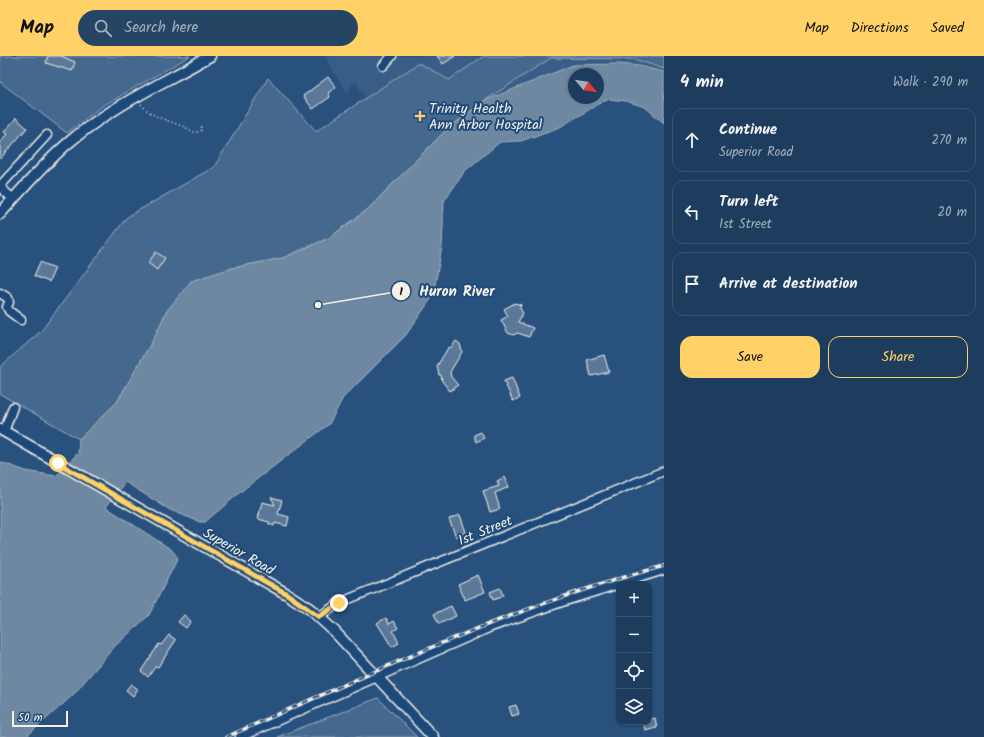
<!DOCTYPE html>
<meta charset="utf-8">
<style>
body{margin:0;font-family:Kalam,sans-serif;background:#264464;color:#f1f3f6}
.controls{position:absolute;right:12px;bottom:12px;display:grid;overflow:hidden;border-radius:8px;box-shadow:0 1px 3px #0004}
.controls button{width:36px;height:36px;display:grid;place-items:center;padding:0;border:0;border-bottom:1px solid #3c5673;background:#1e3d5e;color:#f1f3f6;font:20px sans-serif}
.compass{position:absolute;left:568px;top:12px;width:36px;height:36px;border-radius:50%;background:#1e3d5e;box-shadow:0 1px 3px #0004;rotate:119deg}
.scale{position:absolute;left:12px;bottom:10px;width:56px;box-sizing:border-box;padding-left:4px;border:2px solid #f4f1e8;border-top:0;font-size:11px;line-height:14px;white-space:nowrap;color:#f4f1e8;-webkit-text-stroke:3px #1f4a7a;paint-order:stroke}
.stop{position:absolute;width:12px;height:12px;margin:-9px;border:3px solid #ffd166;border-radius:50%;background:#fff}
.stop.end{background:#ffd166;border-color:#fff;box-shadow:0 1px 4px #0008}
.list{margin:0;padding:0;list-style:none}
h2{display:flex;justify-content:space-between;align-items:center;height:52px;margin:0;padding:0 16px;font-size:17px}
h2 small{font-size:13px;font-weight:400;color:#a1aebc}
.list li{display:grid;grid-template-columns:26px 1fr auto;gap:12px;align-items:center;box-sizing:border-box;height:64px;margin:0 8px 8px;padding:0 8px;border:1px solid #3c5673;border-radius:12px}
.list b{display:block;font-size:15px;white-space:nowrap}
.list p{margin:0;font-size:13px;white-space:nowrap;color:#a1aebc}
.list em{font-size:13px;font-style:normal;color:#a1aebc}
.actions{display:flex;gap:8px;padding:12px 16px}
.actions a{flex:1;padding:9px 0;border:1px solid #ffd166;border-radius:12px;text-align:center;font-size:14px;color:#ffd166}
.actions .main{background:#ffd166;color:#111}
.icon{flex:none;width:22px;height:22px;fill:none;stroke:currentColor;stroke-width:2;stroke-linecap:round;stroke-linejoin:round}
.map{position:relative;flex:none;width:664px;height:681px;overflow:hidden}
header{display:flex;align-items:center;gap:24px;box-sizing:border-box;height:56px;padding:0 20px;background:#ffd166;color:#111}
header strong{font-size:19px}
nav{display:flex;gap:22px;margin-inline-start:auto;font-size:14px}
.search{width:280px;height:36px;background:#264464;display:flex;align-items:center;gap:10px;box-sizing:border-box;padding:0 14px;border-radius:22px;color:#a1aebc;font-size:15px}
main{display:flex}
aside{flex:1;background:#1e3d5e}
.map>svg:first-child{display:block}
.built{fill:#375d86}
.green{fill:#45688e;stroke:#9cacbb}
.water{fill:#6e88a2;stroke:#a4b2be;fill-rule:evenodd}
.building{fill:#5b7899;stroke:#f4f1e8}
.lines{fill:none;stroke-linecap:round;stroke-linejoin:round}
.minor-casing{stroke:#f4f1e8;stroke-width:11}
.major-casing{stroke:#f4f1e8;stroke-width:13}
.path{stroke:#f4f1e8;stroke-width:1.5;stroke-dasharray:1 3;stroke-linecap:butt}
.minor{stroke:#1f4a7a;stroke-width:8}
.major{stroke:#1f4a7a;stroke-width:10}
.rail-casing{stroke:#f4f1e8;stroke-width:3.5}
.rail{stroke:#1f4a7a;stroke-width:2;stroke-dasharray:6;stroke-linecap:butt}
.route{stroke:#ffd166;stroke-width:5}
.poi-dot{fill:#ffd166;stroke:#1f4a7a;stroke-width:1.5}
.labels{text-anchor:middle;stroke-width:4;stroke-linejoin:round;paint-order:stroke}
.poi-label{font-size:14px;fill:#f4f1e8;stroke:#1f4a7a;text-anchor:start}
.street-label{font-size:14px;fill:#f4f1e8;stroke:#1f4a7a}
.leader{fill:none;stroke:#f4f1e8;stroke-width:1.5}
.callout-dot{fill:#f4f1e8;stroke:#1f4a7a;stroke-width:1.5}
.mark-label{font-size:12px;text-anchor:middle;font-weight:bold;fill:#111}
.callout-label{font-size:15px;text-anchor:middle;font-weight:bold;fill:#f4f1e8;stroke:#1f4a7a;stroke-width:4;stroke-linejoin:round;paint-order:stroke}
</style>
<header>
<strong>Map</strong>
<div class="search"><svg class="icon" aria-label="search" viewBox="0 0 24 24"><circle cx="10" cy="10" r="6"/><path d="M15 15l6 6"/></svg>Search here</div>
<nav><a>Map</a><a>Directions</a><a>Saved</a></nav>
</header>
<main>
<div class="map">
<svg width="664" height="681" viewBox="0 0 664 681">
<rect width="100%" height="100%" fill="#28517e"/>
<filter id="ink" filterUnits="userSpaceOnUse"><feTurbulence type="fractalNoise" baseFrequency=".025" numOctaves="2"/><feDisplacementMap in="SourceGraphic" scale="8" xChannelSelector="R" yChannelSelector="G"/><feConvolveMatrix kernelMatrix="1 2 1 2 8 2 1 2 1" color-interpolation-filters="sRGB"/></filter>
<g filter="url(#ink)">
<polygon class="built" points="324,0 664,0 664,16 639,10 619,8 573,9 530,25 484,45 445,75 408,113 355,25 347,37"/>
<g class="green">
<polygon points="0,0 190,0 101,51 67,77 0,26"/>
<polygon points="484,0 664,0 664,13 634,3 551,2 484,45 445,75 367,154 329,182 283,202 232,212 166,256 154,282 117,346 96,370 79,383 0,338 0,311 41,275 127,161 214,111 268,22 316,75 419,7 449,24"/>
<polygon points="378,642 417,681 277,681"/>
</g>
<path class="water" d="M 619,8 L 639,10 L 664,16 L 664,67 L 645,51 L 626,45 L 607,43 L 560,71 L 521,85 L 500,86 L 465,115 L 444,145 L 442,191 L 433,240 L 406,279 L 343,342 L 329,368 L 244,433 L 205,466 L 200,466 L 170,454 L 125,426 L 106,451 L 172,494 L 178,502 L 149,559 L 114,591 L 73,639 L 26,681 L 0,681 L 0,406 L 26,415 L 56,420 L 78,397 L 79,383 L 117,346 L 154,282 L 166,256 L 191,225 L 232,212 L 283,202 L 329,182 L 367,154 L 445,75 L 484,45 L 573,9 ZM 574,18 L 598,18 L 598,42 L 574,42 Z"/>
<g class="building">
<polygon points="48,0 61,0 75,6 72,15 46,7"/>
<polygon points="437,0 455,0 443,8"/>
<polygon points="328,21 336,31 328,37 330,41 313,53 303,40"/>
<polygon points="16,62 27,72 0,103 0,86 7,78 4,76"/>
<polygon points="156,196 165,202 157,214 148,207"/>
<polygon points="40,206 55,212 49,226 34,220"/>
<polygon points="515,247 521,249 520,252 523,257 518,266 533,272 529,281 518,277 513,279 508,277 501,264 508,260 504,253"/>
<polygon points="456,285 460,288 462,296 450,316 451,321 458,329 450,335 442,325 441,319 439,319 437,310 448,292 452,291"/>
<polygon points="604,299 609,316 591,320 587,304"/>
<polygon points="512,322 520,342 513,345 504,325"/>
<polygon points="481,376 484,382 476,386 474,379"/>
<polygon points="505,421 509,431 495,437 500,453 490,456 483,435 499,430 497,425"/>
<polygon points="271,441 282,444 278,458 289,461 287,470 275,467 274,470 269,468 269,466 258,463 262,446 275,449"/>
<polygon points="460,459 466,476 456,481 449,463"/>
<polygon points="478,519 485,536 465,544 458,528"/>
<polygon points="500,532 503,540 493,544 490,536"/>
<polygon points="451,550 456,560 439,568 434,558"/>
<polygon points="184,559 191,565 186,572 178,566"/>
<polygon points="386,562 389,568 394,565 398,572 393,575 399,587 392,591 377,567"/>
<polygon points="169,579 176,584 158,611 156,610 148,621 141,615 159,588 161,589"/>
<polygon points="131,628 138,633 133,640 126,634"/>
<polygon points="516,649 519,658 512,660 509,651"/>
<polygon points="655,662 657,671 645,674 643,666 649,666 649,663"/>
</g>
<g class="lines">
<g class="minor-casing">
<g id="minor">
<polyline points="383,10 392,0"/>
<polyline points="0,130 47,79"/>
<polyline points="0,131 13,143"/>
<polyline points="0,237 8,242 9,246 7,251 9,255 21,264"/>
<polyline points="4,376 13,351"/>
<polyline points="319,561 339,547 664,415"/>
<polyline points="240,681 491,571 562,546 664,514"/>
</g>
</g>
<g class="major-casing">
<g id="major">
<path d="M 0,158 C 21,134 43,109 67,88 C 108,52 163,27 210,0"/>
<polyline points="0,373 287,538 310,553 334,575 433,681"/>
</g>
</g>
<path class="path" d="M 141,48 C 154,65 178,65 195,77 L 202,74 L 201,70"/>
<use href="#minor" class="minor"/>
<use href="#major" class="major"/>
<g class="rail-casing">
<path id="rail" d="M 226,681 C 370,618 512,550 664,510"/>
</g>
<use href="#rail" class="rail"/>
</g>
</g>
<g class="lines" filter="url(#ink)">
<polyline class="route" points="58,407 287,538 319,561 339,547"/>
</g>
<path class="poi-dot" d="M418 54h4v4h4v4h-4v4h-4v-4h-4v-4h4z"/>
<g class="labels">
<g class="poi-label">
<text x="429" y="57">Trinity Health<tspan x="429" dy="16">Ann Arbor Hospital</tspan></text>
</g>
<g class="street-label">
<text transform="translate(485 474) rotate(-22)" y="5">1st Street</text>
<text transform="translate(239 495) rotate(30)" y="5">Superior Road</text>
</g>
</g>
<path class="leader" d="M318 249L401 235"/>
<g class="callout-dot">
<circle cx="318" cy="249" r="4"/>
<circle cx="401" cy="235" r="10"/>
</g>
<g class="mark-label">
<text x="401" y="239">1</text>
</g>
<g class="callout-label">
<text x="457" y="240">Huron River</text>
</g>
</svg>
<div class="controls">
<button>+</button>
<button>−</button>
<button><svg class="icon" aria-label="locate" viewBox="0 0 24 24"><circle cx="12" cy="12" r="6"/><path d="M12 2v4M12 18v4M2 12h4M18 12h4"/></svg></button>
<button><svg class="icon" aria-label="layers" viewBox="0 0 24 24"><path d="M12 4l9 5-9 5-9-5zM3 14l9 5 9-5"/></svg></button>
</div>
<svg class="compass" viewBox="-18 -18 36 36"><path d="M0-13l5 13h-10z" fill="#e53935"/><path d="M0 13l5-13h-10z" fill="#a1aebc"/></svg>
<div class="scale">50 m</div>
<div class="stop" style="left:58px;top:407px"></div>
<div class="stop end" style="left:339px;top:547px"></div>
</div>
<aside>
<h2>4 min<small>Walk · 290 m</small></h2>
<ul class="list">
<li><svg class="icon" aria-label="ahead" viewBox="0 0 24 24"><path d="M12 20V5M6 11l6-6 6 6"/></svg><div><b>Continue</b><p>Superior Road</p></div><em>270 m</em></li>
<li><svg class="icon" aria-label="left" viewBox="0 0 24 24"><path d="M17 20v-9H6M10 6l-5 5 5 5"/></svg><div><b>Turn left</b><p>1st Street</p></div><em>20 m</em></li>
<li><svg class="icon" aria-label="arrive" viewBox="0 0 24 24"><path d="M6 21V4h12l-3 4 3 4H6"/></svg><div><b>Arrive at destination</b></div></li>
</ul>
<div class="actions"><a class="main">Save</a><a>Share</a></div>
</aside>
</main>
